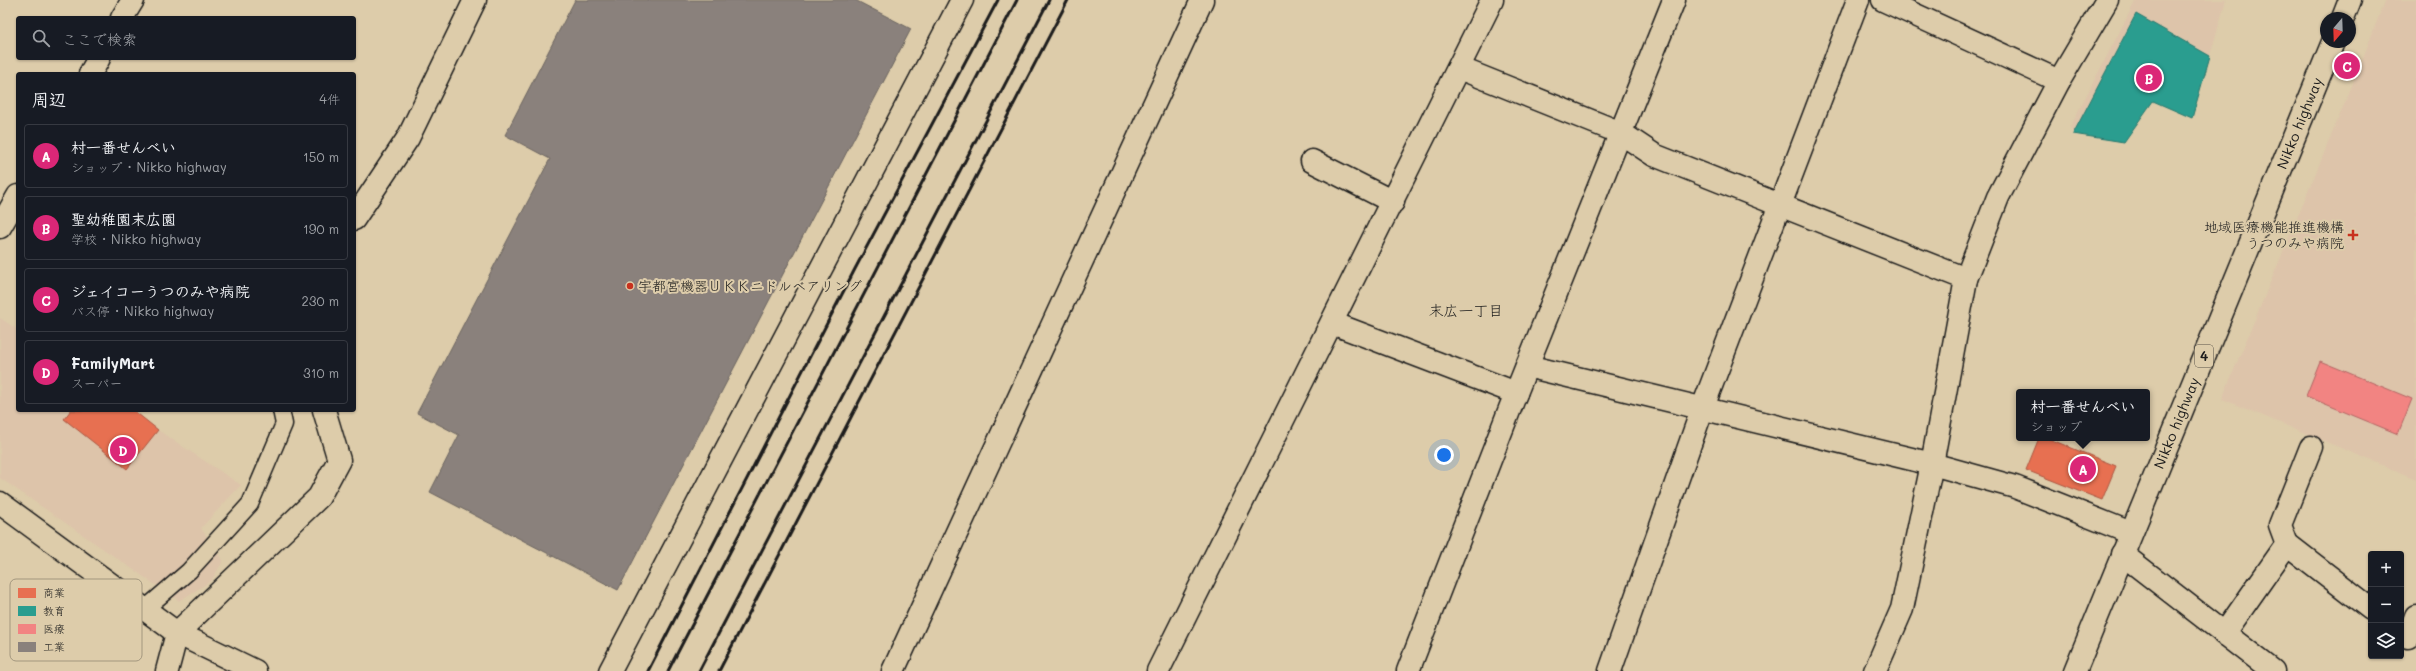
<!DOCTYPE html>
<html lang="ja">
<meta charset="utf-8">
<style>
body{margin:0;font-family:Mali,"Klee One",sans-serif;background:#242831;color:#f1f3f6}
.controls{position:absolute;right:12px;bottom:12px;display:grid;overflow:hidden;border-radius:4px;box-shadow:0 1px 3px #0004}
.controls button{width:36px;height:36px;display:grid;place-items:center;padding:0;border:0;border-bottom:1px solid #363941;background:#171b24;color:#f1f3f6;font:20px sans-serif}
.compass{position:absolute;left:2320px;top:12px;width:36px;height:36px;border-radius:50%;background:#171b24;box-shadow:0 1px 3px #0004;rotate:199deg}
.you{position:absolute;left:1444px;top:455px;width:14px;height:14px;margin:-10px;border:3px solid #fff;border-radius:50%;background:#1a73e8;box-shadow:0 0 0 6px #1a73e833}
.badge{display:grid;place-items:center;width:26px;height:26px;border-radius:50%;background:#db2777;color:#fff;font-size:13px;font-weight:700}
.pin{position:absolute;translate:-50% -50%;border:2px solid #fff;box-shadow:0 1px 4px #0006}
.popup{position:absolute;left:2016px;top:389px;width:134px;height:52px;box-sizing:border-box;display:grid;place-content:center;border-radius:4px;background:#171b24;filter:drop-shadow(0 1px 3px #0005);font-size:13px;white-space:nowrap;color:#9ea1a6}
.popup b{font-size:15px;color:#f1f3f6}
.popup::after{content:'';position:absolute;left:50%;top:100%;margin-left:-8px;border:8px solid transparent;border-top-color:#171b24}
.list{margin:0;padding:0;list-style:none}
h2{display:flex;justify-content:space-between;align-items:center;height:52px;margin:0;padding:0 16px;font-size:17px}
h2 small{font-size:13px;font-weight:400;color:#9ea1a6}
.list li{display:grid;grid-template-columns:26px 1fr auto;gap:12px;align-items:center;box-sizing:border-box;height:64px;margin:0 8px 8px;padding:0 8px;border:1px solid #363941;border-radius:4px}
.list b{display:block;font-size:15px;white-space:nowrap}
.list p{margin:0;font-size:13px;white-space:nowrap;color:#9ea1a6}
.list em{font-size:13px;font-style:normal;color:#9ea1a6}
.icon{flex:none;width:22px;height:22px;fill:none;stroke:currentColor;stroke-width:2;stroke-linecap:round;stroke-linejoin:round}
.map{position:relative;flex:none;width:2416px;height:671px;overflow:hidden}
.search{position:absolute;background:#171b24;box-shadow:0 1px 3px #0004;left:16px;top:16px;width:340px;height:44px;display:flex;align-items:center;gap:10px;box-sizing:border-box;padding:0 14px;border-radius:4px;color:#9ea1a6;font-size:15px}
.panel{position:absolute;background:#171b24;box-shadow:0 1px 3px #0004;left:16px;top:72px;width:340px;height:340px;border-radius:4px}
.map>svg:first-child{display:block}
.built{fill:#ddc4aa}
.shops{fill:#e76f51;stroke:#aa5641}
.schools{fill:#2a9d8f;stroke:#26766c}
.health{fill:#f28482;stroke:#b26563}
.industry{fill:#8a817c;stroke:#69635f}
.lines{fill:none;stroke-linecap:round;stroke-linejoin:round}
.service-casing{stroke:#1c1c1c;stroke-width:19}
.minor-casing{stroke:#1c1c1c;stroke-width:25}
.tertiary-casing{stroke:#1c1c1c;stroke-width:25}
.secondary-casing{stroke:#1c1c1c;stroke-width:25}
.trunk-casing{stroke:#1c1c1c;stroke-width:25}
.service{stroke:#dca;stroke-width:16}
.minor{stroke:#dca;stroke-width:22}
.tertiary{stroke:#dca;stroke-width:22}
.secondary{stroke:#dca;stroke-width:22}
.trunk{stroke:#dca;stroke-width:22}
.rail{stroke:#1c1c1c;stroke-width:3}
.poi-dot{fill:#c8321e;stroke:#dca;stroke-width:1.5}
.labels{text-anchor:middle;stroke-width:4;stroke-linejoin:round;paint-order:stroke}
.shield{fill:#dca;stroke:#565147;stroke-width:1}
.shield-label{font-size:13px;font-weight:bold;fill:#1c1c1c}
.street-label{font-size:14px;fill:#1c1c1c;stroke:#dca}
.poi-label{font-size:14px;fill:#1c1c1c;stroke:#dca;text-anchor:end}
.neighbourhood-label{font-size:15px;fill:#1c1c1c;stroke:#dca}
.key{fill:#dca;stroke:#a3977f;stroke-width:1}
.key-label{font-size:11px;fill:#1c1c1c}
</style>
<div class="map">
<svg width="2416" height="671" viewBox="0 0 2416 671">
<rect width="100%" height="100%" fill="#dca"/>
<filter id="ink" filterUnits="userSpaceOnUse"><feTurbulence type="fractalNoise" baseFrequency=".025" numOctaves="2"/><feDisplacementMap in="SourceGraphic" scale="8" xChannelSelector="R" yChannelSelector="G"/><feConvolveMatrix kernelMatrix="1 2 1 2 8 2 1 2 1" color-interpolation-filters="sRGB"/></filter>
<g filter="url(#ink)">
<g class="built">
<polygon points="2136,0 2226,0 2192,118 2153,101 2124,142 2073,134 2070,127"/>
<polygon points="2385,0 2416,0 2416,479 2222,399 2358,71"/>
<polygon points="0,318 18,330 18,410 133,410 158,430 241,485 201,528 223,561 211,581 179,601 0,478"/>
</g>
<g class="shops">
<polygon points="71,410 133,410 158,430 127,469 64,419"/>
<polygon points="2039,438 2047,438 2116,466 2102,500 2026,470"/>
</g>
<polygon class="schools" points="2136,14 2210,56 2192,118 2153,101 2124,142 2073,134"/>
<polygon class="health" points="2320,361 2412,399 2398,434 2306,396"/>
<polygon class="industry" points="575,0 855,0 911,29 618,590 430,492 459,435 417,413 550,159 505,135"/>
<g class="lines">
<g class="service-casing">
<polyline id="service" points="145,609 189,571 250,504 284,424 281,410"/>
</g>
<g class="minor-casing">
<g id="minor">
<polyline points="1883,0 2059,81"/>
<polyline points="122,18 133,0"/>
<polyline points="1459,68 1621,133 1654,155 1966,279"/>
<polyline points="90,74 99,58"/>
<polyline points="1312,161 1393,202"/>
<polyline points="354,219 408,138 475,0"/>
<polyline points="0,227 18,196"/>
<polyline points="1332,323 1516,393"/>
<polyline points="1527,366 1932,464 2015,487 2131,533"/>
<polyline points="2287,544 2280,525 2311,447"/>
<polyline points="2122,554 2273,671"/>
<polyline points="2224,634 2287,544 2371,609"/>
<polyline points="2408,637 2416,616"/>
<polyline points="167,671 177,633 319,497 339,460 324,410"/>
<polyline points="893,671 1202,0"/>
<polyline points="1158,671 1492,0"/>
<polyline points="1610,671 1703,407 1858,0"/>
<polyline points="1875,671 1902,609 1932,464 1966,279 1998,197 2059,81 2107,0"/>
</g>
</g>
<g class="tertiary-casing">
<g id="tertiary">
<polyline points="610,671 962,0"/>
<polyline points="1408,671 1516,393 1674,0"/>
</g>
</g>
<g class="secondary-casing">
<polyline id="secondary" points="0,503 177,633 255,671"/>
</g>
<g class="trunk-casing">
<g id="trunk">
<polyline points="2343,18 2350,0"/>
<path id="s1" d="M 2075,671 L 2333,42"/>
</g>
</g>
<use href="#service" class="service"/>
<use href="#minor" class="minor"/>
<use href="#tertiary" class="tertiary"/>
<use href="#secondary" class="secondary"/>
<use href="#trunk" class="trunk"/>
<g class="rail">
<polyline points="648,671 855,269 998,0"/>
<polyline points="668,671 1017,0"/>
<polyline points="699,671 1049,0"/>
<polyline points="719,671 1068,0"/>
</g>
</g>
</g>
<g class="poi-dot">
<path d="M2351 229h4v4h4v4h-4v4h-4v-4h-4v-4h4z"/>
<circle cx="630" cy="286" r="4"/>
</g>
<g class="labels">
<rect class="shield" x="2195" y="345" width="18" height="22" rx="3"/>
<g class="shield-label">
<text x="2204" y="361">4</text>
</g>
<g class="street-label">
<text dy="5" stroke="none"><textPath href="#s1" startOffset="592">Nikko highway</textPath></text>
<text dy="5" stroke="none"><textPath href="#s1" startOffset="268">Nikko highway</textPath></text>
</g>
<g class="poi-label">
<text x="2344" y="232">地域医療機能推進機構<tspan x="2344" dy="16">うつのみや病院</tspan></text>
<text x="638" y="291" text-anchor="start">宇都宮機器ＵＫＫニドルベアリング</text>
</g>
<g class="neighbourhood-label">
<text x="1466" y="316">末広一丁目</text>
</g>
</g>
<rect x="10" y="579" width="132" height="82" rx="6" class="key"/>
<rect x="18" y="588" width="18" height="10" fill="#e76f51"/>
<rect x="18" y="606" width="18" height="10" fill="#2a9d8f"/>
<rect x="18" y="624" width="18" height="10" fill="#f28482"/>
<rect x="18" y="642" width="18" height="10" fill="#8a817c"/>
<g class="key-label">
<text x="43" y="597">商業</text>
<text x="43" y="615">教育</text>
<text x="43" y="633">医療</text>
<text x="43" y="651">工業</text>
</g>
</svg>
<div class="controls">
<button>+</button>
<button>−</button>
<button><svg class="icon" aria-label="layers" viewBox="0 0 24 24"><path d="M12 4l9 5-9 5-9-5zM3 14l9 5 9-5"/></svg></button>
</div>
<svg class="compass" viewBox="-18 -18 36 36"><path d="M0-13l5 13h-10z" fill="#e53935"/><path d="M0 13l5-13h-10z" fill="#9ea1a6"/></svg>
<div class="you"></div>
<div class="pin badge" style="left:2083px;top:469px">A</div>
<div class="popup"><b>村一番せんべい</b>ショップ</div>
<div class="pin badge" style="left:2149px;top:78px">B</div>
<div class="pin badge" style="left:2347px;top:66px">C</div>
<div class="pin badge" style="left:123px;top:450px">D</div>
<div class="search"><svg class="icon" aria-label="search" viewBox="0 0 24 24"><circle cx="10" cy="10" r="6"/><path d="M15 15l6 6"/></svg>ここで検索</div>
<section class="panel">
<h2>周辺<small>4件</small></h2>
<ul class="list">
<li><span class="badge">A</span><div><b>村一番せんべい</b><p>ショップ · Nikko highway</p></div><em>150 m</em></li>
<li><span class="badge">B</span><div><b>聖幼稚園末広園</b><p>学校 · Nikko highway</p></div><em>190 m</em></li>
<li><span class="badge">C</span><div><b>ジェイコーうつのみや病院</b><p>バス停 · Nikko highway</p></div><em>230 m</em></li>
<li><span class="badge">D</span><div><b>FamilyMart</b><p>スーパー</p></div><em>310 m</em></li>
</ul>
</section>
</div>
